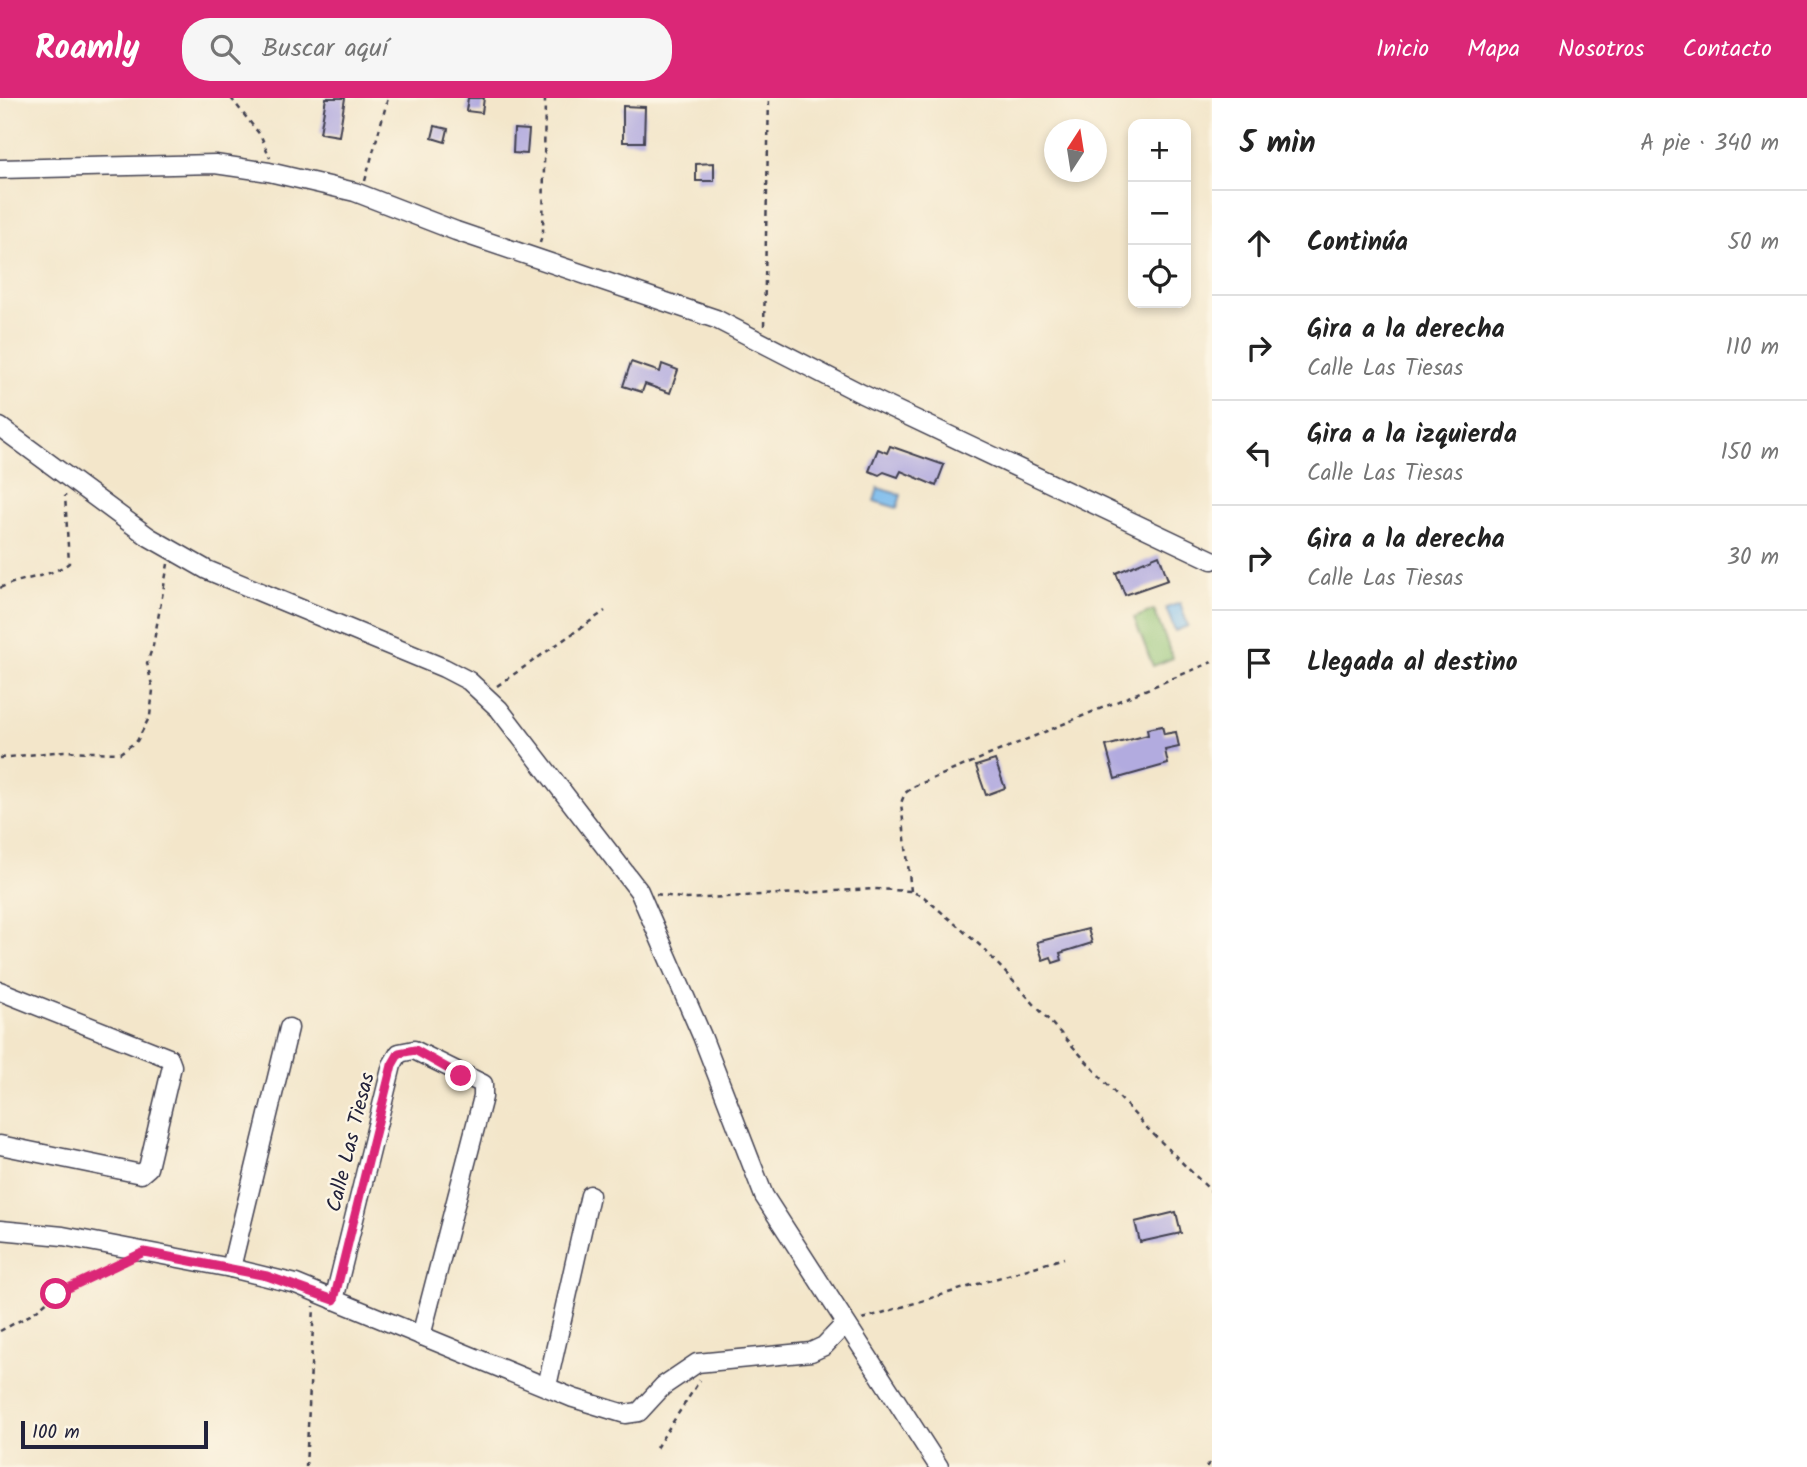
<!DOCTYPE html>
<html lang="es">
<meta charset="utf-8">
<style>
body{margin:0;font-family:Kalam,sans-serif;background:#f6f6f6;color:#222}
.controls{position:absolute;right:21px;top:21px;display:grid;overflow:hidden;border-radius:14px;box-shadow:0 4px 10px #0003}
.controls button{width:63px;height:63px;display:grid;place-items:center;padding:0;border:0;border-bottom:2px solid #e0e0e0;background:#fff;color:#222;font:35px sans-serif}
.compass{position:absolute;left:1044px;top:21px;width:63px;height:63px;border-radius:50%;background:#fff;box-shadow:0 4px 10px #0003;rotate:12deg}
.scale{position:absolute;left:21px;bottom:18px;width:187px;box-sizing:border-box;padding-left:7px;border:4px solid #22223b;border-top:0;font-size:19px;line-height:24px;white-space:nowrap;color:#22223b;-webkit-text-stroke:5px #fcf5e5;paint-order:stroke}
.stop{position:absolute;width:21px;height:21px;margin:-16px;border:5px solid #db2777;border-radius:50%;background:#fff}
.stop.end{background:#db2777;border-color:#fff;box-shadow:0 2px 7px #0008}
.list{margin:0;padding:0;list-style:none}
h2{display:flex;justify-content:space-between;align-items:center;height:91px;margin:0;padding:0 28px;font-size:30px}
h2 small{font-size:23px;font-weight:400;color:#767676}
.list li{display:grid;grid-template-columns:46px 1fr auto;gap:21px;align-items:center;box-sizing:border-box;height:105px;padding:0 28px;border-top:2px solid #e0e0e0}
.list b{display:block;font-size:26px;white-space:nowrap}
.list p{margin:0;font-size:23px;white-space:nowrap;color:#767676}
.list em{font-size:23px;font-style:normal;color:#767676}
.icon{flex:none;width:38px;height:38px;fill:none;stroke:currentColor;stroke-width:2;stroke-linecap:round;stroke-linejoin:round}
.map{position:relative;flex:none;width:1212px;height:1369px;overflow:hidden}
header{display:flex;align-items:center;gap:42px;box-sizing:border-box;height:98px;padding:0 35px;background:#db2777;color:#fff}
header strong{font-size:33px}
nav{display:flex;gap:38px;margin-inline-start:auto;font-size:24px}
.search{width:490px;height:63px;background:#f6f6f6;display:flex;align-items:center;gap:18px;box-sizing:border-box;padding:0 24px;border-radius:28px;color:#767676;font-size:26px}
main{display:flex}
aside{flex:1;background:#fff}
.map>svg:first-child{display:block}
.green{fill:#92c374;stroke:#5a7258;stroke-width:2}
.water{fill:#78baed;stroke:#4d6e94;stroke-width:2}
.building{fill:#b2abdf}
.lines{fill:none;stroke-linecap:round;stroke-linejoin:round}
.minor-casing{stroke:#413f50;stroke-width:21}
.path{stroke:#413f50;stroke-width:2.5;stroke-dasharray:5 5;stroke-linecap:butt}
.minor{stroke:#fff;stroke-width:18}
.route{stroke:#db2777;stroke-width:9}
.labels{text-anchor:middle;stroke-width:5;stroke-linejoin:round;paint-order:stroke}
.street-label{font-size:21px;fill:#22223b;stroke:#fcf5e5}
</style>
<header>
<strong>Roamly</strong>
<div class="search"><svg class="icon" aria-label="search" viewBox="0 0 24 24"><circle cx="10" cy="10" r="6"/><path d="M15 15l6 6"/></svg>Buscar aquí</div>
<nav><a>Inicio</a><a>Mapa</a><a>Nosotros</a><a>Contacto</a></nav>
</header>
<main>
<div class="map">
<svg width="1212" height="1369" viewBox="0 0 1212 1369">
<rect width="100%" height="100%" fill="#fcf5e5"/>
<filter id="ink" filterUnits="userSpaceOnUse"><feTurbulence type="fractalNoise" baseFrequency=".0143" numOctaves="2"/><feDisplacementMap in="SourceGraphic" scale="14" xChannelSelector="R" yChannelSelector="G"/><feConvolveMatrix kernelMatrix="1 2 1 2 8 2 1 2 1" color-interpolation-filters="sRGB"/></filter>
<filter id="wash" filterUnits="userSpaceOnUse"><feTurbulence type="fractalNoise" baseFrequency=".00686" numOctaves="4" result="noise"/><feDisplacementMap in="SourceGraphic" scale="28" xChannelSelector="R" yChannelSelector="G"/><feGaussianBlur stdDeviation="1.57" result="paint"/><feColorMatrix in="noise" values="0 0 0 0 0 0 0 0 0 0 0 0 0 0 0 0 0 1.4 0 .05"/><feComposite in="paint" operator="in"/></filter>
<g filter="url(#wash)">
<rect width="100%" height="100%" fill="#f3e6ca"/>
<polygon class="green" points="1154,512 1173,560 1153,568 1134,520"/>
<g class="water">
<polygon points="878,390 901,397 897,410 874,403"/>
<polygon points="1180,505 1188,528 1175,533 1166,510"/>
</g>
<g id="blocks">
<g class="building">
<polygon points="326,0 345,0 339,38 320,35"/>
<polygon points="468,0 484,0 482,15 466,13"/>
<polygon points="623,8 645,9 644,44 623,44"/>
<polygon points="435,28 448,31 445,44 432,40"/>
<polygon points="514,31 529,32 527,56 513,55"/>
<polygon points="714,65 714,83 696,83 696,66"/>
<polygon points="631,264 660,274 662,266 678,272 670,295 645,286 642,294 623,288"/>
<polygon points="890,348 944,367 936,388 901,373 898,379 884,374 879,377 869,373 878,351 887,355"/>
<polygon points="1159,457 1168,482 1125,497 1116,475"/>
<polygon points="1162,628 1164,636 1176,634 1179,649 1165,652 1168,666 1115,681 1106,648 1148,637 1147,631"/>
<polygon points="995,662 1005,690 986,697 976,668"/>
<polygon points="1088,831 1092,845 1060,855 1062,862 1053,865 1051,859 1043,862 1037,844"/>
<polygon points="1176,1114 1181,1135 1140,1144 1135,1124"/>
</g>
</g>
</g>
<g filter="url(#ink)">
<use href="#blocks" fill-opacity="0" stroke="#413f50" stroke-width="2"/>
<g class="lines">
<g class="minor-casing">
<g id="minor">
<polyline points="0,71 215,66 269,74 355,94 456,133 716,221 862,296 1212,462"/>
<polyline points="0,329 149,439 207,472 444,570 469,583 499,611 639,793 702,938 764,1098 939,1369"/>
<polyline points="0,893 169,960 172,968 148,1070 141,1076 0,1047"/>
<polyline points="0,1132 63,1138 231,1170 296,1186 573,1300 625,1316 639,1314 663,1288 697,1265 811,1254 824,1248 845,1226"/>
<polyline points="231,1170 289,930"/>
<polyline points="334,1202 392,967 399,955 414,952 483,986 483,999 421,1238"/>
<polyline points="547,1288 590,1097"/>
</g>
</g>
<g class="path">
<polyline points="231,0 261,38 270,60"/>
<polyline points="365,83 388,0"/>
<polyline points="540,145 543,134 545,0"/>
<polyline points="764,228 769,0"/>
<path d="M 0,490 C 22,479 49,480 69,465 L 65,397"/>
<polyline points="497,588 605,513"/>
<polyline points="0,660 64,653 120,655 137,643 150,618 153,592 147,565 153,548 168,466"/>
<polyline points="911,793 901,705 905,695 915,688 1212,564"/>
<polyline points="656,796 687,801 875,791 911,793 924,799 983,850 1148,1031 1212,1094"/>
<polyline points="862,1221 1064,1160"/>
<polyline points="0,1233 32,1216 56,1196 126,1165"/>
<polyline points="656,1350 700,1282"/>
<polyline points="306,1369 314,1208"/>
<polyline points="1206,1369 1212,1362"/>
</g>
<use href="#minor" class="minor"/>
</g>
</g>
<g class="lines" filter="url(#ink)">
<polyline class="route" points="56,1196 144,1154 267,1178 334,1202 392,967 399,955 415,952 461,978"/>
</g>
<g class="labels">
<g class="street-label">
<text transform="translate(350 1044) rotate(-76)" y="7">Calle Las Tiesas</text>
</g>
</g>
</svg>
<div class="controls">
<button>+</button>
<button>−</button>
<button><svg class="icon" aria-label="locate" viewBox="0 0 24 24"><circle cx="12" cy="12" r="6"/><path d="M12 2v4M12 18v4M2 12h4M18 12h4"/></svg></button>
</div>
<svg class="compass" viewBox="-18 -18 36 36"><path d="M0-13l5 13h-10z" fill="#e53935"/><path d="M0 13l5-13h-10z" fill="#767676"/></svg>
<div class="scale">100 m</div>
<div class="stop" style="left:56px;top:1196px"></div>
<div class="stop end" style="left:461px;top:978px"></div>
</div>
<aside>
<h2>5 min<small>A pie · 340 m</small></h2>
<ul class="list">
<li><svg class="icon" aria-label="ahead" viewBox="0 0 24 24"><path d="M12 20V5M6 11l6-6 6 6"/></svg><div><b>Continúa</b></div><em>50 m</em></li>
<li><svg class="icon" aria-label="right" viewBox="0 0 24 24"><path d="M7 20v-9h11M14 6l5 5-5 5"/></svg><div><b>Gira a la derecha</b><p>Calle Las Tiesas</p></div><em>110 m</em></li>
<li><svg class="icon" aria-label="left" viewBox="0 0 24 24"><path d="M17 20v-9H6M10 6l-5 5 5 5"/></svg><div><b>Gira a la izquierda</b><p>Calle Las Tiesas</p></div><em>150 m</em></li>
<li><svg class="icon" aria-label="right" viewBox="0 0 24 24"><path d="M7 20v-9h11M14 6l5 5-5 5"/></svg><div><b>Gira a la derecha</b><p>Calle Las Tiesas</p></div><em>30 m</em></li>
<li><svg class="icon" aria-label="arrive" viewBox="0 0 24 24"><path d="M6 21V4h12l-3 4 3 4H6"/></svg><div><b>Llegada al destino</b></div></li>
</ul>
</aside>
</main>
